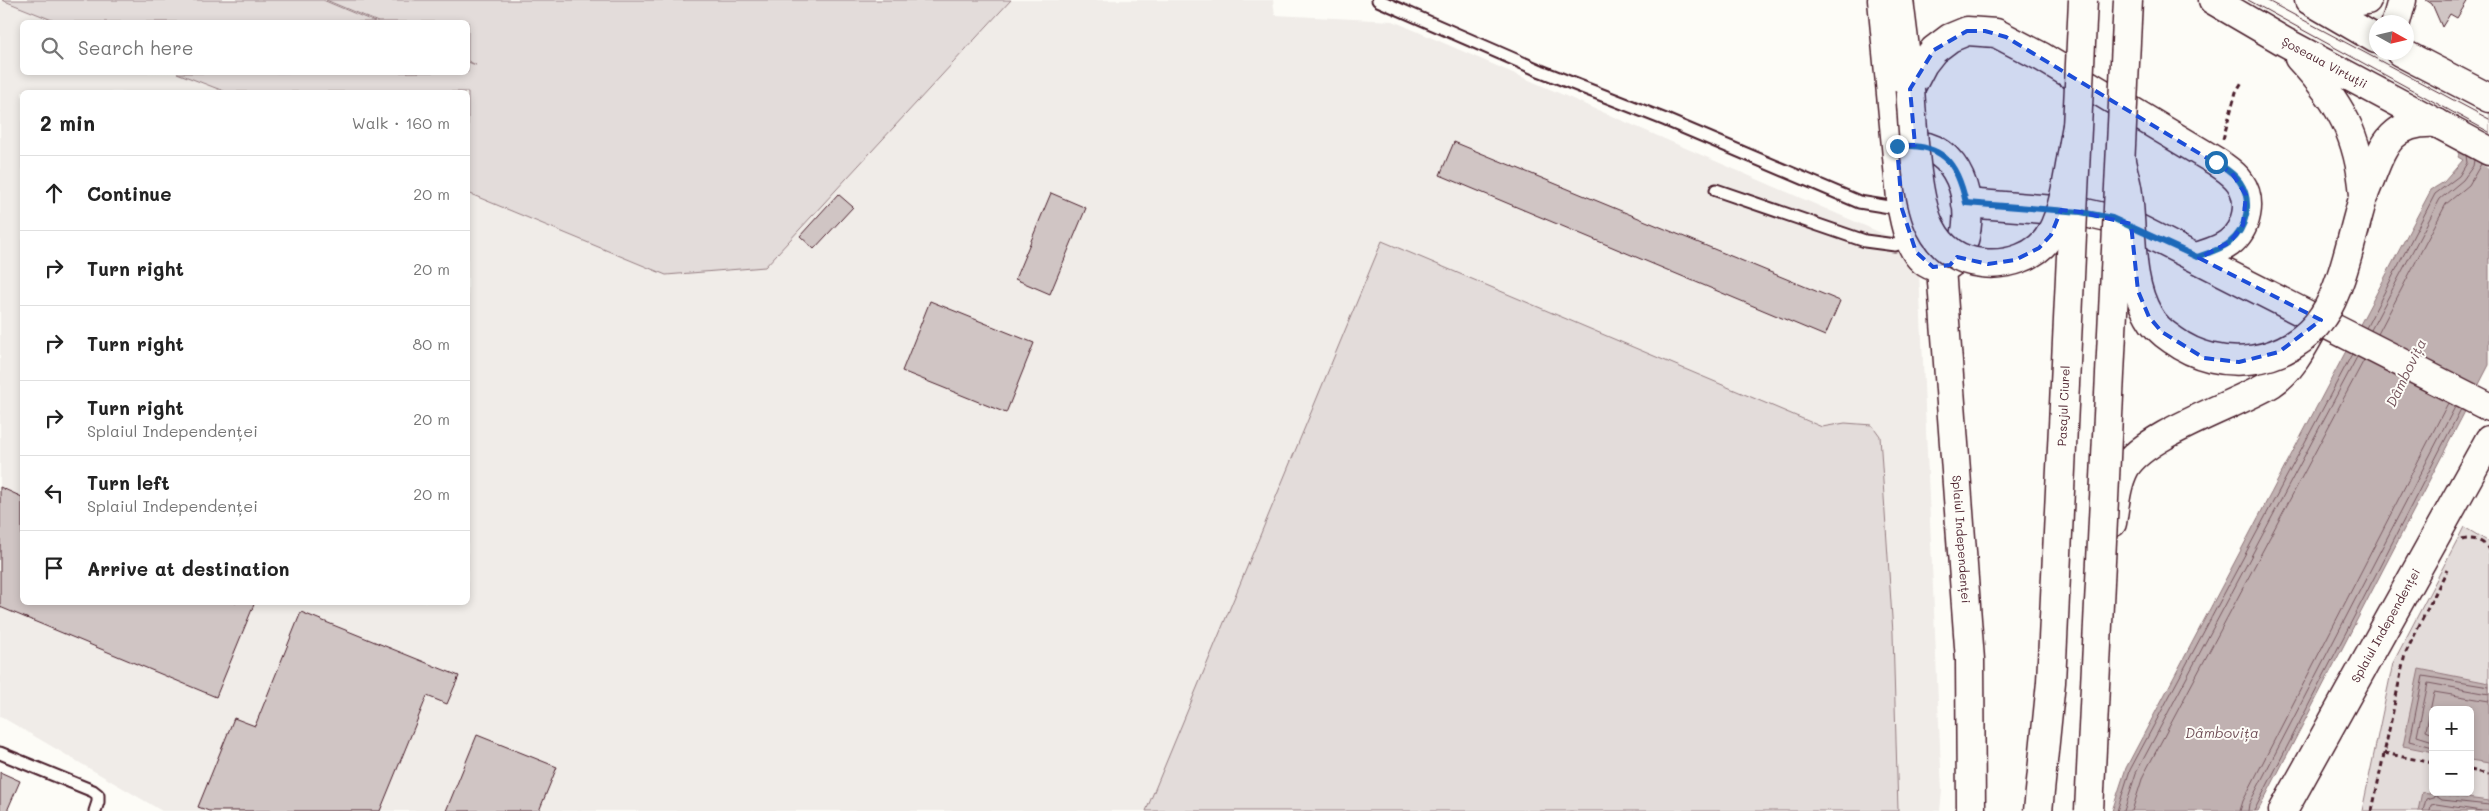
<!DOCTYPE html>
<meta charset="utf-8">
<style>
body{margin:0;font-family:Mali,sans-serif;background:#f2f2f2;color:#222}
.controls{position:absolute;right:15px;bottom:15px;display:grid;overflow:hidden;border-radius:8px;box-shadow:0 2px 8px #0003}
.controls button{width:45px;height:45px;display:grid;place-items:center;padding:0;border:0;border-bottom:1px solid #e0e0e0;background:#fff;color:#222;font:25px sans-serif}
.compass{position:absolute;left:2369px;top:15px;width:45px;height:45px;border-radius:50%;background:#fff;box-shadow:0 2px 8px #0003;rotate:98deg}
.stop{position:absolute;width:15px;height:15px;margin:-11px;border:4px solid #1f6fb2;border-radius:50%;background:#fff}
.stop.end{background:#1f6fb2;border-color:#fff;box-shadow:0 1px 5px #0008}
.list{margin:0;padding:0;list-style:none}
h2{display:flex;justify-content:space-between;align-items:center;height:65px;margin:0;padding:0 20px;font-size:21px}
h2 small{font-size:16px;font-weight:400;color:#767676}
.list li{display:grid;grid-template-columns:32px 1fr auto;gap:15px;align-items:center;box-sizing:border-box;height:75px;padding:0 20px;border-top:1px solid #e0e0e0}
.list b{display:block;font-size:19px;white-space:nowrap}
.list p{margin:0;font-size:16px;white-space:nowrap;color:#767676}
.list em{font-size:16px;font-style:normal;color:#767676}
.icon{flex:none;width:28px;height:28px;fill:none;stroke:currentColor;stroke-width:2;stroke-linecap:round;stroke-linejoin:round}
.map{position:relative;flex:none;width:2489px;height:811px;overflow:hidden}
.search{position:absolute;background:#fff;box-shadow:0 2px 8px #0003;left:20px;top:20px;width:450px;height:55px;display:flex;align-items:center;gap:12px;box-sizing:border-box;padding:0 18px;border-radius:8px;color:#767676;font-size:19px}
.panel{position:absolute;background:#fff;box-shadow:0 2px 8px #0003;left:20px;top:90px;width:450px;height:515px;border-radius:8px}
.map>svg:first-child{display:block}
.built{fill:#f0ece8}
.green{fill:#e3dcda;stroke:#967e82;fill-rule:evenodd}
.water{fill:#c0b1b1;stroke:#91777b}
.pier{fill:#fdfcf7}
.lines{fill:none;stroke-linecap:round;stroke-linejoin:round}
.shore{stroke:#795961;stroke-width:1}
.building{fill:#d0c5c4;stroke:#4a1f2b}
.service-casing{stroke:#4a1f2b;stroke-width:15}
.secondary-casing{stroke:#4a1f2b;stroke-width:31}
.primary-casing{stroke:#4a1f2b;stroke-width:31}
.path{stroke:#4a1f2b;stroke-width:3;stroke-dasharray:5 4;stroke-linecap:butt}
.service{stroke:#fdfcf7;stroke-width:11}
.secondary{stroke:#fdfcf7;stroke-width:28}
.primary{stroke:#fdfcf7;stroke-width:28}
.tram{stroke:#4a1f2b;stroke-width:1}
.secondary-bridge-casing{stroke:#4a1f2b;stroke-width:31;stroke-linecap:butt}
.primary-bridge-casing{stroke:#4a1f2b;stroke-width:31;stroke-linecap:butt}
.secondary-bridge{stroke:#fdfcf7;stroke-width:28}
.primary-bridge{stroke:#fdfcf7;stroke-width:28}
.route{stroke:#1f6fb2;stroke-width:6}
.marked{fill:#1d4ed8;fill-opacity:0.2;stroke:#1d4ed8;stroke-width:4;stroke-dasharray:10 6;stroke-linejoin:round}
.labels{text-anchor:middle;stroke-width:4;stroke-linejoin:round;paint-order:stroke}
.street-label{font-size:12px;fill:#4a1f2b;stroke:#fdfcf7}
.water-label{font-size:14px;font-style:italic;fill:#73525a;stroke:#fdfcf7}
</style>
<div class="map">
<svg width="2489" height="811" viewBox="0 0 2489 811">
<rect width="100%" height="100%" fill="#fdfcf7"/>
<filter id="ink" filterUnits="userSpaceOnUse"><feTurbulence type="fractalNoise" baseFrequency=".02" numOctaves="2"/><feDisplacementMap in="SourceGraphic" scale="10" xChannelSelector="R" yChannelSelector="G"/><feConvolveMatrix kernelMatrix="1 2 1 2 8 2 1 2 1" color-interpolation-filters="sRGB"/></filter>
<g filter="url(#ink)">
<polygon class="built" points="0,0 57,22 22,22 22,72 177,73 226,92 22,92 22,602 468,602 468,193 666,275 765,267 1011,0 1273,0 1275,15 1393,21 1918,249 1942,791 1940,811 162,811 0,716"/>
<g class="green">
<polygon points="2,0 323,0 375,22 57,22"/>
<polygon points="326,0 1011,0 765,267 666,275 468,193 468,92 226,92 177,73 468,72 468,62 476,65 468,61 468,22 378,22"/>
<polygon points="1382,241 1822,427 1845,423 1872,425 1880,436 1893,633 1898,811 1146,811"/>
<path d="M 2464,527 L 2489,542 L 2489,811 L 2362,811 L 2393,663 ZM 2433,710 L 2470,710 L 2470,792 L 2433,792 Z"/>
</g>
<g class="water">
<polygon points="2489,95 2489,365 2258,811 2112,811 2126,768 2431,190 2444,182 2463,160 2458,157"/>
<polygon points="2419,669 2489,683 2489,763 2470,760 2470,710 2433,710 2433,752 2403,746"/>
<polygon points="2422,792 2489,801 2489,811 2418,811"/>
</g>
<polygon class="pier" points="2489,93 2489,169 2458,152"/>
<g class="lines">
<g class="shore">
<polyline points="2366,328 2435,194 2459,176 2467,163 2466,155"/>
<polyline points="2371,330 2440,199 2463,180 2473,166 2474,160"/>
<polyline points="2378,334 2446,204 2469,185 2481,164"/>
<polyline points="2433,733 2426,730 2434,692 2489,701"/>
<polyline points="2433,741 2417,736 2428,683 2489,694"/>
<polyline points="2433,747 2410,741 2423,676 2489,687"/>
<polyline points="2117,811 2130,770 2352,354"/>
<polyline points="2124,811 2136,773 2357,357"/>
<polyline points="2132,811 2143,776 2364,360"/>
<polyline points="2240,811 2243,801 2448,403"/>
<polyline points="2248,811 2249,804 2455,407"/>
<polyline points="2254,811 2461,409"/>
<polyline points="2423,811 2426,799 2436,796 2442,800 2489,805"/>
<polyline points="2430,811 2431,805 2436,804 2481,811"/>
</g>
</g>
<g class="building">
<polygon points="2426,0 2468,0 2457,18 2450,14 2442,27 2432,4"/>
<polygon points="1454,142 1840,301 1825,336 1440,175"/>
<polygon points="1051,193 1086,208 1050,294 1015,279"/>
<polygon points="838,194 853,207 814,249 800,236"/>
<polygon points="930,301 1034,343 1006,413 902,371"/>
<polygon points="0,487 22,497 22,602 255,602 216,697 0,607"/>
<polygon points="301,612 459,676 447,704 427,696 380,811 209,811 198,807 234,718 255,726"/>
<polygon points="477,735 557,767 539,811 446,811"/>
<polygon points="0,772 20,781 7,811 0,811"/>
</g>
<g class="lines">
<g class="service-casing">
<g id="service">
<polyline points="1378,0 1541,71 1666,120 1859,202 1902,209"/>
<polyline points="1716,190 1865,241 1895,245 1910,240"/>
<polyline points="0,753 93,791 98,795 98,802 95,811"/>
</g>
</g>
<g class="secondary-casing">
<g id="secondary">
<path d="M 1882,0 L 1902,209 C 1906,229 1912,263 1937,267 C 1945,268 1952,264 1956,258 C 1978,225 1968,159 1927,147 C 1917,144 1906,146 1897,146"/>
<path d="M 1910,89 L 1923,64 L 1934,50 L 1950,38 L 1967,31 L 1996,33 L 2042,57 L 2217,162 C 2225,168 2234,173 2240,182 C 2253,201 2247,229 2229,243 C 2220,250 2208,253 2197,257"/>
<polyline points="1966,203 2081,212 2125,222 2489,407"/>
<path id="s1" d="M 1941,268 L 1970,660 L 1971,811"/>
<path id="s2" d="M 2283,811 L 2489,440"/>
</g>
</g>
<g class="primary-casing">
<g id="primary">
<polyline points="1899,0 1910,89"/>
<path id="s3" d="M 2213,0 L 2285,42 L 2489,151"/>
<polyline points="2309,0 2376,39"/>
<polyline points="2329,0 2355,2 2367,0"/>
<polyline points="2396,22 2402,0"/>
<polyline points="2400,52 2489,98"/>
<path d="M 2299,58 C 2340,102 2359,135 2364,195"/>
<path d="M 2365,192 C 2382,152 2386,120 2437,123"/>
<path d="M 2112,523 C 2115,505 2116,485 2125,468 C 2145,434 2236,405 2272,383 C 2291,370 2302,349 2313,329"/>
</g>
</g>
<g class="path">
<polyline points="2223,139 2236,92 2242,82"/>
<path d="M 2462,540 C 2471,537 2484,540 2489,550"/>
<polyline points="2384,753 2433,763"/>
<polyline points="2470,770 2489,774"/>
<polyline points="2372,811 2405,654 2447,570"/>
</g>
<use href="#service" class="service"/>
<use href="#secondary" class="secondary"/>
<use href="#primary" class="primary"/>
<g class="tram">
<polyline points="2248,0 2489,132"/>
<polyline points="2266,0 2489,119"/>
</g>
<g class="secondary-bridge-casing">
<g id="secondary-bridge">
<path id="s4" d="M 2038,811 L 2051,682 L 2083,0"/>
<polyline points="2089,811 2128,0"/>
</g>
</g>
<g class="primary-bridge-casing">
<g id="primary-bridge">
<path d="M 1910,89 C 1913,125 1915,198 1931,228 C 1941,248 1959,261 1982,263 C 2006,266 2039,257 2051,233 C 2067,204 2070,159 2077,126"/>
<path d="M 2121,161 C 2123,172 2127,183 2128,194 C 2133,234 2128,281 2149,316 C 2154,326 2164,334 2173,340 C 2219,374 2290,366 2323,316 C 2342,289 2352,235 2362,202"/>
</g>
</g>
<use href="#secondary-bridge" class="secondary-bridge"/>
<use href="#primary-bridge" class="primary-bridge"/>
</g>
</g>
<g class="lines" filter="url(#ink)">
<path class="route" d="M 1897,146 C 1942,143 1957,161 1966,203 L 2081,212 L 2112,218 L 2197,257 C 2208,253 2220,250 2229,243 C 2247,229 2253,201 2240,182 C 2234,173 2225,168 2216,162"/>
</g>
<path class="marked" d="M 1967,31 L 1985,31 L 2006,37 L 2232,173 L 2246,195 L 2243,225 L 2230,242 L 2199,258 L 2321,320 L 2279,352 L 2239,362 L 2204,358 L 2162,332 L 2149,317 L 2138,291 L 2131,224 L 2081,212 L 2061,210 L 2051,235 L 2039,248 L 2015,260 L 1988,264 L 1957,257 L 1950,265 L 1933,267 L 1916,252 L 1902,209 L 1897,146 L 1915,145 L 1910,89 L 1934,50 Z"/>
<g class="labels">
<g class="street-label">
<text dy="4" stroke="none"><textPath href="#s3" startOffset="128">Șoseaua Virtuții</textPath></text>
<text dy="4" stroke="none"><textPath href="#s4" startOffset="406">Pasajul Ciurel</textPath></text>
<text dy="4" stroke="none"><textPath href="#s1" startOffset="272">Splaiul Independenței</textPath></text>
<text dy="4" stroke="none"><textPath href="#s2" startOffset="212">Splaiul Independenței</textPath></text>
</g>
<g class="water-label">
<text transform="translate(2406 373) rotate(-64)" y="5">Dâmbovița</text>
<text x="2222" y="738">Dâmbovița</text>
</g>
</g>
</svg>
<div class="controls">
<button>+</button>
<button>−</button>
</div>
<svg class="compass" viewBox="-18 -18 36 36"><path d="M0-13l5 13h-10z" fill="#e53935"/><path d="M0 13l5-13h-10z" fill="#767676"/></svg>
<div class="stop" style="left:2216px;top:162px"></div>
<div class="stop end" style="left:1897px;top:146px"></div>
<div class="search"><svg class="icon" aria-label="search" viewBox="0 0 24 24"><circle cx="10" cy="10" r="6"/><path d="M15 15l6 6"/></svg>Search here</div>
<section class="panel">
<h2>2 min<small>Walk · 160 m</small></h2>
<ul class="list">
<li><svg class="icon" aria-label="ahead" viewBox="0 0 24 24"><path d="M12 20V5M6 11l6-6 6 6"/></svg><div><b>Continue</b></div><em>20 m</em></li>
<li><svg class="icon" aria-label="right" viewBox="0 0 24 24"><path d="M7 20v-9h11M14 6l5 5-5 5"/></svg><div><b>Turn right</b></div><em>20 m</em></li>
<li><svg class="icon" aria-label="right" viewBox="0 0 24 24"><path d="M7 20v-9h11M14 6l5 5-5 5"/></svg><div><b>Turn right</b></div><em>80 m</em></li>
<li><svg class="icon" aria-label="right" viewBox="0 0 24 24"><path d="M7 20v-9h11M14 6l5 5-5 5"/></svg><div><b>Turn right</b><p>Splaiul Independenței</p></div><em>20 m</em></li>
<li><svg class="icon" aria-label="left" viewBox="0 0 24 24"><path d="M17 20v-9H6M10 6l-5 5 5 5"/></svg><div><b>Turn left</b><p>Splaiul Independenței</p></div><em>20 m</em></li>
<li><svg class="icon" aria-label="arrive" viewBox="0 0 24 24"><path d="M6 21V4h12l-3 4 3 4H6"/></svg><div><b>Arrive at destination</b></div></li>
</ul>
</section>
</div>
